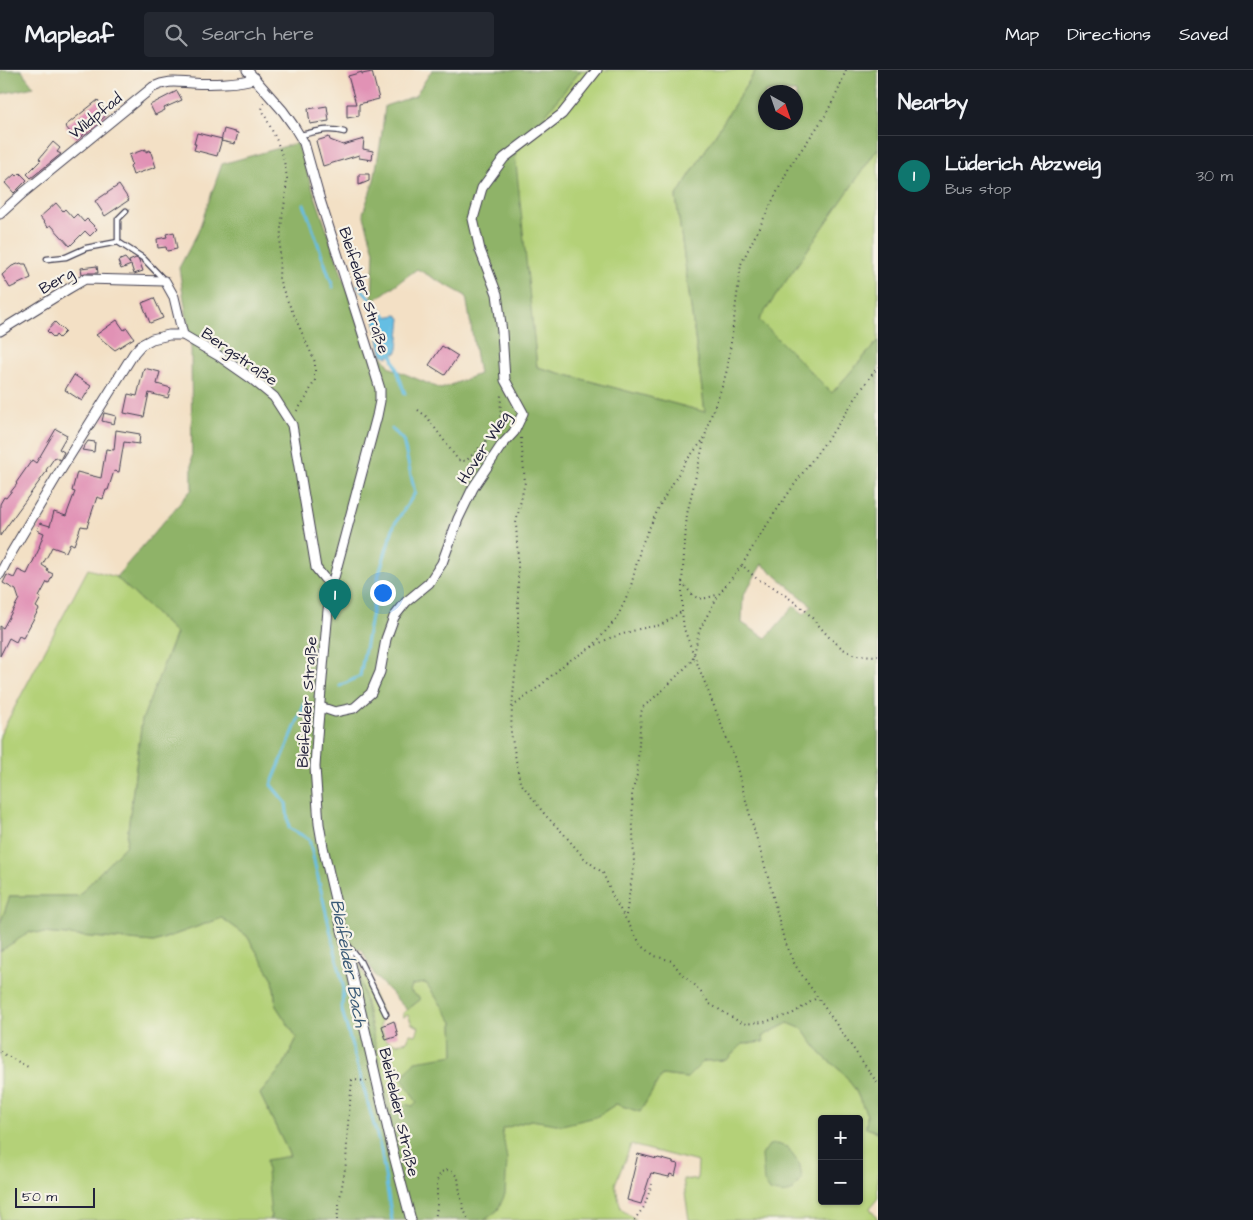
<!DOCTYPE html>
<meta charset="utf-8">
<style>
body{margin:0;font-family:"Architects Daughter",sans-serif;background:#242831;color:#f1f3f6}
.controls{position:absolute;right:15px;bottom:15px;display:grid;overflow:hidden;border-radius:5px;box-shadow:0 1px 4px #0004}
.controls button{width:45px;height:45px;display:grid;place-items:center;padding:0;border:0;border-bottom:1px solid #363941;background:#171b24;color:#f1f3f6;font:25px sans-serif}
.compass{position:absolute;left:758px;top:15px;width:45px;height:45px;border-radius:50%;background:#171b24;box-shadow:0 1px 4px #0004;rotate:140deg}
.scale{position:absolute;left:15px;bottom:12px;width:80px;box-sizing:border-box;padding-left:5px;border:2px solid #22223b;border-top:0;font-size:14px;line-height:18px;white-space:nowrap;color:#22223b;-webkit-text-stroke:4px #f7f3e8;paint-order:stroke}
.you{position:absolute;left:382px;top:522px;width:18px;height:18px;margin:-12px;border:4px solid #fff;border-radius:50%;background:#1a73e8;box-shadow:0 0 0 8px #1a73e833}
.badge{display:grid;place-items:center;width:32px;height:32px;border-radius:50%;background:#0f766e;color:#fff;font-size:16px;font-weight:700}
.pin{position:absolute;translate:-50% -41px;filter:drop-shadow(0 1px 2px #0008)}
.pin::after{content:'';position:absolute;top:26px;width:18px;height:15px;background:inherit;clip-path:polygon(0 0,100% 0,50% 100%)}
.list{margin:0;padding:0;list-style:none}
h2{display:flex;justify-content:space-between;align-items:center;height:65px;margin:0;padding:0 20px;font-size:21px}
h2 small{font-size:16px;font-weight:400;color:#9ea1a6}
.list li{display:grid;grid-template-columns:32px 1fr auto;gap:15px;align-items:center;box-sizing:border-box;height:80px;padding:0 20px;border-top:1px solid #363941}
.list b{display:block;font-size:19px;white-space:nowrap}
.list p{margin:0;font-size:16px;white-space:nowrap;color:#9ea1a6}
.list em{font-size:16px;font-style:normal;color:#9ea1a6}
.icon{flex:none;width:28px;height:28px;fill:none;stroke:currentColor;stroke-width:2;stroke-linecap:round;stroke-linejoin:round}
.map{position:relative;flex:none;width:878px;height:1150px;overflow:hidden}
header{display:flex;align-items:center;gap:30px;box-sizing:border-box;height:70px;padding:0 25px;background:#171b24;border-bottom:1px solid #363941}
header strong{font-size:24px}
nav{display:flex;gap:28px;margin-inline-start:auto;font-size:18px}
.search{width:350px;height:45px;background:#242831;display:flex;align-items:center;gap:12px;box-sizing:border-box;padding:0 18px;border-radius:5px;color:#9ea1a6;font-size:19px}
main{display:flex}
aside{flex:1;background:#171b24}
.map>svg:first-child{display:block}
.green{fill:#b4d178;stroke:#6b7a5a;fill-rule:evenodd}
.forest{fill:#8fb368;stroke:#586a52;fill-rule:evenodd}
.water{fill:#65bee3;stroke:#44708f}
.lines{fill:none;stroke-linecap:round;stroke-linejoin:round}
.stream{stroke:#65bee3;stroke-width:3}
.building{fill:#e192b5}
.lane-casing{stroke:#413e50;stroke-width:7}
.street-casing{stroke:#413e50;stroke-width:11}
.path{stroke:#413e50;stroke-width:2;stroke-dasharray:1 4;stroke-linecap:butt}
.lane{stroke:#fff;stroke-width:4.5}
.street{stroke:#fff;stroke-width:9}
.labels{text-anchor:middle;stroke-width:4.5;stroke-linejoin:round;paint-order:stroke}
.street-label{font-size:16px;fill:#22223b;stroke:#f7f3e8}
.water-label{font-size:18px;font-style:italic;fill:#395976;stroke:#f7f3e8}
</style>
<header>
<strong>Mapleaf</strong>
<div class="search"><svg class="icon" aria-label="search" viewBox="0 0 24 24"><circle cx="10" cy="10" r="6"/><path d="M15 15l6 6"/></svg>Search here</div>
<nav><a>Map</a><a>Directions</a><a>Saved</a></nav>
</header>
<main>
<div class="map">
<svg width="878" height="1150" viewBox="0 0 878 1150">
<rect width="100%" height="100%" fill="#f7f3e8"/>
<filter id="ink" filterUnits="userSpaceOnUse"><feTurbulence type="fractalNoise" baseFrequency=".02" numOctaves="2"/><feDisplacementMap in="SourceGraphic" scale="10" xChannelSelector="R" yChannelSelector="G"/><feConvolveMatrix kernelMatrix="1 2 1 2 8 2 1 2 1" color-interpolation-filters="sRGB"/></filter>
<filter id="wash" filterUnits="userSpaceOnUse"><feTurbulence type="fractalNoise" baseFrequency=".0096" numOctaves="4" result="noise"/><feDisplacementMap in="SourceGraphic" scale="20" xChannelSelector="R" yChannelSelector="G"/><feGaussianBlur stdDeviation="1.12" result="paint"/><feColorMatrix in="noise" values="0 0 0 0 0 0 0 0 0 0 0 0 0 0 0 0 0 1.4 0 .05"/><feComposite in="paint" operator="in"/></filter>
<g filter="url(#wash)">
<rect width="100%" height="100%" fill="#f3e0c5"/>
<g class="green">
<polygon points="581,0 756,0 676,127 705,342 537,297 514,83"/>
<polygon points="878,78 878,271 832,323 759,250"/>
<polygon points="88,499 116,507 176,563 142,650 126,775 78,826 10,826 0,854 0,665"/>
<polygon points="222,848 247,866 273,909 276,936 297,968 283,996 260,1024 290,1086 269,1150 0,1150 0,881 29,862 154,872"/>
<path d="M 356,891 L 358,891 L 382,944 L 380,957 L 386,971 L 389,971 L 397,974 L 407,971 L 410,964 L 416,965 L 419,957 L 412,954 L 408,945 L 403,947 L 403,943 L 421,929 L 410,921 L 412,915 L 426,913 L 453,952 L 454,985 L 417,1033 C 410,1038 399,1042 390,1042 L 375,973 Z"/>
<path d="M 788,953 L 803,959 L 807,965 L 822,985 L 841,1001 L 855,1019 L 867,1045 L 866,1058 L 878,1062 L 878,1102 L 877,1105 L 878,1128 L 870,1138 L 878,1150 L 689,1150 L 683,1109 L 697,1110 L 698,1092 L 631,1075 L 615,1114 L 621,1139 L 636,1150 L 485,1150 L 498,1140 L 503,1072 L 501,1059 L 531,1050 L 562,1054 L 596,1047 L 616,1034 L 640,1042 L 662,1005 L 687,1008 L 704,991 L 726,990 L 743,974 L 763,972 L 763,966 ZM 822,1049 L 859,1049 L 859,1131 L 822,1131 ZM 787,1077 L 793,1086 L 782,1124 Z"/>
</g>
<g class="forest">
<polygon points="0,0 21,0 34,17 0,24"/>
<path d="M 432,0 L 581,0 L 515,83 L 537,297 L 705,342 L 676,127 L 756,0 L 878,0 L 878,78 L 759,250 L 832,323 L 878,271 L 878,1062 L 866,1058 L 867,1045 L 855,1019 L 841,1001 L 822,985 L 807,965 L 803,959 L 788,953 L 763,966 L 764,972 L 743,974 L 726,990 L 704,991 L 687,1008 L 662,1005 L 640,1042 L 616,1034 L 596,1047 L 562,1055 L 531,1050 L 502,1059 L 507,1090 L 505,1124 L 498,1140 L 485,1150 L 269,1150 L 271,1147 L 266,1090 L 290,1086 L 260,1024 L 283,996 L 297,968 L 276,936 L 273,909 L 247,866 L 222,848 L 154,872 L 30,862 L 0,881 L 0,854 L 10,826 L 78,826 L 126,775 L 142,650 L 176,563 L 116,507 L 192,419 L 191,274 L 179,198 L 198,162 L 222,94 L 297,73 L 360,257 L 391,298 L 441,319 L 479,304 L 466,226 L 417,199 L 372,232 L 374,181 L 363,143 L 374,110 L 381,70 L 385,36 L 415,26 ZM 766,22 L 796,22 L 796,52 L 766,52 ZM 762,494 L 812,536 L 804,544 L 794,536 L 766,568 L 742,553 L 743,526 ZM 353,878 L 362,880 L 375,906 L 407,940 L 421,929 L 410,921 L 412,915 L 426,913 L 453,952 L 454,985 L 415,991 L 402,1008 L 417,1033 L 413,1036 C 404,1034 399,1032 395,1042 L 390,1042 L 375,973 Z"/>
<path d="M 777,1074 L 787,1077 L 800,1095 L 802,1109 C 792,1124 787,1126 770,1121 L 764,1112 L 762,1085 L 769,1075 Z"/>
</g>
<polygon class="water" points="397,245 401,248 398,279 396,283 387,287 382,283 374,249"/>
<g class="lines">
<g class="stream">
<polyline points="304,134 333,217"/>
<polyline points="358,215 386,246 387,249"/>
<polyline points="391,282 405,324"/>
<polyline points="340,616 360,606 379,504 394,455 415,423 403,370 392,359"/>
<polyline points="305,633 271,715 286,733 289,758 309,769 343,915 342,940 381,1080 392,1150"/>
</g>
</g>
<g id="blocks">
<g class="building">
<polygon points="362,2 362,4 372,2 379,29 359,34 359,46 347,48 347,34 356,34 348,6"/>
<polygon points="177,21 182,30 164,38 165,40 155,45 150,35"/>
<polygon points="98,30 108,44 77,70 65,56"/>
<polygon points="327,36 329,51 310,54 308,39"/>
<polygon points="224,59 238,63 235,74 221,71"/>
<polygon points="197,63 222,69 217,86 194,80 196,74 194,74"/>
<polygon points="329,67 330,70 343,75 364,69 363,79 373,81 372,90 359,88 359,85 323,96 316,71"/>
<polygon points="53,72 60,78 57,82 61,84 31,108 27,104 41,90 39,89"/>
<polygon points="146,79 146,82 150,80 156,97 133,105 130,96 132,94 129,85"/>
<polygon points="20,103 27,110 14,123 5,113 15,104 17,106"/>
<polygon points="359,104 369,104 369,111 359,115"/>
<polygon points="119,115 129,130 105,146 95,131"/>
<polygon points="56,133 63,141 65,139 73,148 77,144 84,152 87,149 97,159 90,166 85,161 70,176 51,155 48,157 40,147"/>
<polygon points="174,162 177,179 167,181 166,177 158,178 157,169 167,167 166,164"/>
<polygon points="125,188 130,194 129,191 136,188 139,190 143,201 134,204 131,195 121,199 118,191"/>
<polygon points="21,193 22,194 26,194 31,208 10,218 2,205 12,196"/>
<polygon points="97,196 98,203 85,203 82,204 81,198"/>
<polygon points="154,228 163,248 150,253 142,233"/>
<polygon points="117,250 124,260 127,258 134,268 115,280 96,265"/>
<polygon points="55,252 65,262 59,268 56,265 54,268 47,261"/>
<polygon points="442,276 458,286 445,305 429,295"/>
<polygon points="144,298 160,302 157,314 171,318 168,328 149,323 144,347 124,343 128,324 137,326"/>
<polygon points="74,305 91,316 82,331 65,320"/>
<polygon points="104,343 116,346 114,354 102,351"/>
<polygon points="56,359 67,365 59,379 64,382 60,390 55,387 46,400 47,401 17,442 0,466 0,434 4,427 6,428 17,414 16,413 32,390 36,393"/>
<polygon points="116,360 140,364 139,374 124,372 119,402 114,401 108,420 106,420 103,429 97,427 87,457 81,456 74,475 70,473 66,482 52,477 48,485 42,495 48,499 47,501 53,504 49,513 47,512 39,527 41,528 36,537 39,539 23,568 19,566 16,572 9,568 0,586 0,556 3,558 19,529 16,520 3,513 7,505 14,508 18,500 27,504 40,477 39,477 44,463 37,460 40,453 50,456 54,442 66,446 75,422 72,421 77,402 101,408 106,379 114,380"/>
<polygon points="88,371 95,372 94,382 82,380"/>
<polygon points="394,951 398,966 386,970 382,956"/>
<polygon points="638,1084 657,1089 658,1088 673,1092 673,1093 678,1094 675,1106 670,1104 669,1107 651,1103 641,1134 627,1130"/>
</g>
</g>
</g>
<g filter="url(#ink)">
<use href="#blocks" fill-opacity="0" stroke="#413e50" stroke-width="1"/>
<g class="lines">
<g class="lane-casing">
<g id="lane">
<path d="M 300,65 C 316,62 328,57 344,62"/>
<polyline points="118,172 118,149 126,141"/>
<polyline points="47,189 66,187 86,178 118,172 143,188 164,210"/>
<polyline points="348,875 360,891 386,944"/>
</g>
</g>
<g class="street-casing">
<g id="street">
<polyline points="247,0 283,41 293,55 304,73 320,130 370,286 380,319 380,331 377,346 332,515 328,540 317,666 315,697 319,754 323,777 394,1086 411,1150"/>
<path d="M 0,144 L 23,123 L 153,17 C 167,10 176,12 191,13 C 207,14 241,14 255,8"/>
<polyline points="0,261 68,219 85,209 165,211 174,227 183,265"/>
<polyline points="0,504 10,485 57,406 134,283 141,275 152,269 169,265 183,265 219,286 252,309 274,327 292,355 316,498 324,508 332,515"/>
<polyline points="320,637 335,642 354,638 371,623 380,602 386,569 394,547 406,532 429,513 442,493 458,449 473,418 501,376 514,362 523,343 505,310 502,262 497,224 480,180 473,149 482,118 504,88 562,44 597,0"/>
</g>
</g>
<g class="path">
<polyline points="846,0 838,21 825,46 790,96 741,194 728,296 723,314 708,354 687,444 682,512 682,541 684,559 692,580 734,687 751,749 768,807 785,874 795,895 878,1014"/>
<polyline points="264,33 262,39 277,71 284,91 287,108 285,130 281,157 279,209 285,225 315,292 315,310 306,328 296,342"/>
<polyline points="418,340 427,347 458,390 466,391 489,368 500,353 501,324"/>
<polyline points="521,368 525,412 516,453 518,491 518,571 512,637 511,663 520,712 546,746 563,763 585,789 603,803 614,829 641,875 655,886 672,891 682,905 696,916 710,934 743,954 764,952 792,944 818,927"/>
<path d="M 742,495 C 769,449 800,406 832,363 C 848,341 861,318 878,297"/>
<path d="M 682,512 C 696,530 697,532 719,524"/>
<polyline points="592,577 617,548 630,520 641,476 660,435 686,391 704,369"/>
<polyline points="512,637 540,616 567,592 592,577 610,568 639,559 661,555 681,542"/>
<polyline points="626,845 634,795 632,723 637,705 641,643 643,637 663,620 690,593 694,585 699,561 708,544 719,524 742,495 757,509 773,517 789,528 806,541 829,567 843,579 855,585 878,586"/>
<polyline points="0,982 30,998"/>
<polyline points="337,1150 339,1134 346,1093 348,1054 352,1010 367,1011"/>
<polyline points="435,1150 437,1137 437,1111 441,1102 447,1100 453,1102 458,1108 460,1124 464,1140 469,1150"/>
<polyline points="634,1150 644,1137 652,1114"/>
</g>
<use href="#lane" class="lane"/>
<use href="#street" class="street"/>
</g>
</g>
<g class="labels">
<g class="street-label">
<text transform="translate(95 45) rotate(-39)" y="6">Wildpfad</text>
<text transform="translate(56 210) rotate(-30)" y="6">Berg</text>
<text transform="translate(365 220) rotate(72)" y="6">Bleifelder Straße</text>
<text transform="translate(240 286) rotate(35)" y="6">Bergstraße</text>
<text transform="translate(483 377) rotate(-57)" y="6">Hover Weg</text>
<text transform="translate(306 632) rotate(-86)" y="6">Bleifelder Straße</text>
<text transform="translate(400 1042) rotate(77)" y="6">Bleifelder Straße</text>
</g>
<g class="water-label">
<text transform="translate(349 893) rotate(79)" y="6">Bleifelder Bach</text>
</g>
</g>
</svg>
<div class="controls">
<button>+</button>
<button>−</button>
</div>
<svg class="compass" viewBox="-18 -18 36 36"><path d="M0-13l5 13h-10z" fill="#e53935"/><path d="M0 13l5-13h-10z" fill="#9ea1a6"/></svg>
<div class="scale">50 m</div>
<div class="you"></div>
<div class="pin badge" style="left:335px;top:550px">1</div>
</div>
<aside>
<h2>Nearby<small></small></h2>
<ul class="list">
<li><span class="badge">1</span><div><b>Lüderich Abzweig</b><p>Bus stop</p></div><em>30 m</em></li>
</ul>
</aside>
</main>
